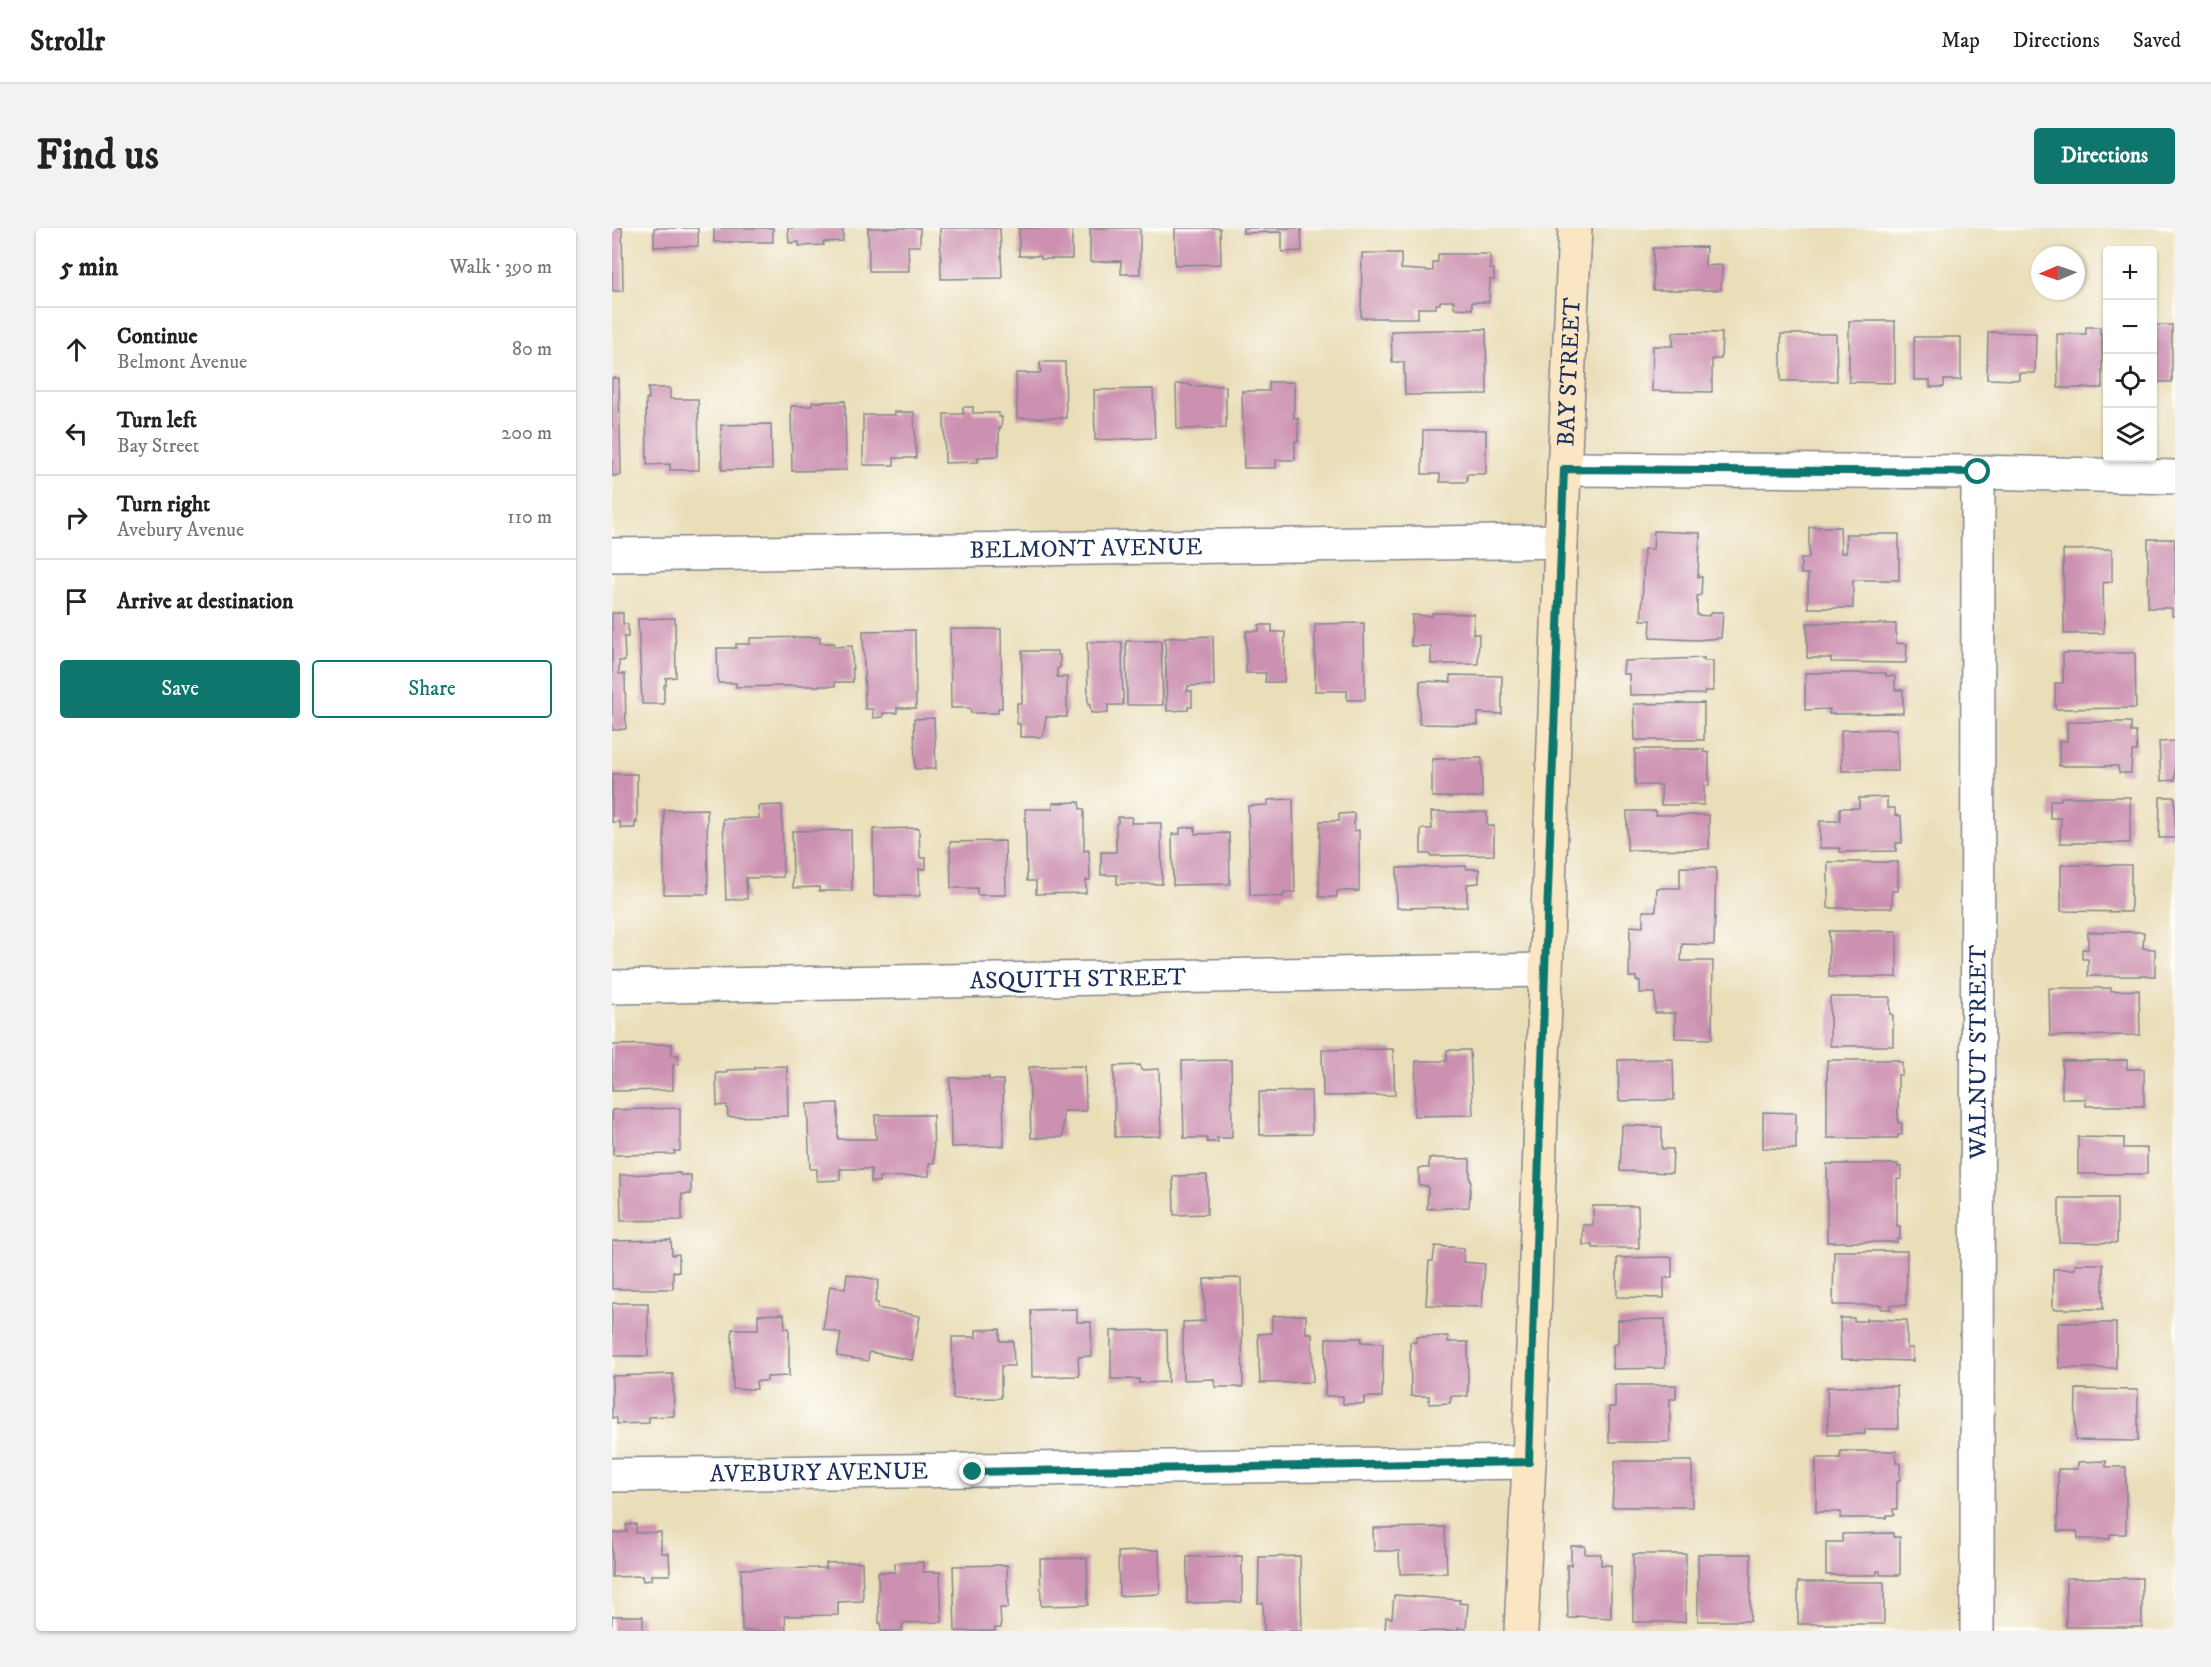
<!DOCTYPE html>
<meta charset="utf-8">
<style>
body{margin:0;font-family:"IM FELL DW Pica",serif;background:#f2f2f2;color:#222}
.controls{position:absolute;right:18px;top:18px;display:grid;overflow:hidden;border-radius:6px;box-shadow:0 2px 4px #0004}
.controls button{width:54px;height:54px;display:grid;place-items:center;padding:0;border:0;border-bottom:2px solid #e0e0e0;background:#fff;color:#222;font:30px sans-serif}
.compass{position:absolute;left:1419px;top:18px;width:54px;height:54px;border-radius:50%;background:#fff;box-shadow:0 2px 4px #0004;rotate:268deg}
.stop{position:absolute;width:18px;height:18px;margin:-14px;border:4px solid #0f766e;border-radius:50%;background:#fff}
.stop.end{background:#0f766e;border-color:#fff;box-shadow:0 2px 6px #0008}
.list{margin:0;padding:0;list-style:none}
h2{display:flex;justify-content:space-between;align-items:center;height:78px;margin:0;padding:0 24px;font-size:26px}
h2 small{font-size:20px;font-weight:400;color:#767676}
.list li{display:grid;grid-template-columns:39px 1fr auto;gap:18px;align-items:center;box-sizing:border-box;height:84px;padding:0 24px;border-top:2px solid #e0e0e0}
.list b{display:block;font-size:22px;white-space:nowrap}
.list p{margin:0;font-size:20px;white-space:nowrap;color:#767676}
.list em{font-size:20px;font-style:normal;color:#767676}
.actions{display:flex;gap:12px;padding:18px 24px}
.actions a{flex:1;padding:14px 0;border:2px solid #0f766e;border-radius:6px;text-align:center;font-size:21px;color:#0f766e}
.actions .main{background:#0f766e;color:#fff}
.icon{flex:none;width:33px;height:33px;fill:none;stroke:currentColor;stroke-width:2;stroke-linecap:round;stroke-linejoin:round}
.map{position:relative;flex:none;width:1563px;height:1403px;overflow:hidden;border-radius:6px}
header{display:flex;align-items:center;gap:36px;box-sizing:border-box;height:84px;padding:0 30px;background:#fff;border-bottom:2px solid #e0e0e0}
header strong{font-size:28px}
nav{display:flex;gap:33px;margin-inline-start:auto;font-size:21px}
.intro{display:flex;align-items:center;justify-content:space-between;box-sizing:border-box;height:144px;padding:0 36px}
h1{margin:0;font-size:42px}
.button{padding:15px 27px;border-radius:6px;background:#0f766e;color:#fff;font-size:21px;font-weight:700}
main{display:flex;gap:36px;padding:0 36px}
aside{flex:1;background:#fff;border-radius:6px;box-shadow:0 2px 4px #0004}
.map>svg:first-child{display:block}
.building{fill:#cc90b0}
.lines{fill:none;stroke-linecap:round;stroke-linejoin:round}
.minor-casing{stroke:#82868c;stroke-width:36}
.secondary-casing{stroke:#82868c;stroke-width:36}
.minor{stroke:#fff;stroke-width:33}
.secondary{stroke:#fbe6c4;stroke-width:33}
.route{stroke:#0f766e;stroke-width:8}
.labels{text-anchor:middle;stroke-width:4.5;stroke-linejoin:round;paint-order:stroke}
.street-label{font-size:24px;fill:#1b2f5e;stroke:#fdfcf7}
</style>
<header>
<strong>Strollr</strong>
<nav><a>Map</a><a>Directions</a><a>Saved</a></nav>
</header>
<div class="intro"><h1>Find us</h1><a class="button">Directions</a></div>
<main>
<aside>
<h2>5 min<small>Walk · 390 m</small></h2>
<ul class="list">
<li><svg class="icon" aria-label="ahead" viewBox="0 0 24 24"><path d="M12 20V5M6 11l6-6 6 6"/></svg><div><b>Continue</b><p>Belmont Avenue</p></div><em>80 m</em></li>
<li><svg class="icon" aria-label="left" viewBox="0 0 24 24"><path d="M17 20v-9H6M10 6l-5 5 5 5"/></svg><div><b>Turn left</b><p>Bay Street</p></div><em>200 m</em></li>
<li><svg class="icon" aria-label="right" viewBox="0 0 24 24"><path d="M7 20v-9h11M14 6l5 5-5 5"/></svg><div><b>Turn right</b><p>Avebury Avenue</p></div><em>110 m</em></li>
<li><svg class="icon" aria-label="arrive" viewBox="0 0 24 24"><path d="M6 21V4h12l-3 4 3 4H6"/></svg><div><b>Arrive at destination</b></div></li>
</ul>
<div class="actions"><a class="main">Save</a><a>Share</a></div>
</aside>
<div class="map">
<svg width="1563" height="1403" viewBox="0 0 1563 1403">
<rect width="100%" height="100%" fill="#fdfcf7"/>
<filter id="ink" filterUnits="userSpaceOnUse"><feTurbulence type="fractalNoise" baseFrequency=".0167" numOctaves="2"/><feDisplacementMap in="SourceGraphic" scale="12" xChannelSelector="R" yChannelSelector="G"/><feConvolveMatrix kernelMatrix="1 2 1 2 8 2 1 2 1" color-interpolation-filters="sRGB"/></filter>
<filter id="wash" filterUnits="userSpaceOnUse"><feTurbulence type="fractalNoise" baseFrequency=".008" numOctaves="4" result="noise"/><feDisplacementMap in="SourceGraphic" scale="24" xChannelSelector="R" yChannelSelector="G"/><feGaussianBlur stdDeviation="1.35" result="paint"/><feColorMatrix in="noise" values="0 0 0 0 0 0 0 0 0 0 0 0 0 0 0 0 0 1.4 0 .05"/><feComposite in="paint" operator="in"/></filter>
<g filter="url(#wash)">
<rect width="100%" height="100%" fill="#eadeb9"/>
<g id="blocks">
<g class="building">
<polygon points="0,0 10,0 11,63 0,63"/>
<polygon points="42,0 86,0 86,18 42,19"/>
<rect x="102" y="0" width="59" height="14"/>
<polygon points="176,0 231,0 231,13 211,14 212,17 187,18 187,14 177,15"/>
<polygon points="256,0 308,0 308,18 296,18 297,43 257,43"/>
<polygon points="328,0 388,0 390,50 329,51"/>
<polygon points="407,0 460,0 460,31 429,31 429,28 407,28"/>
<polygon points="478,0 528,0 528,46 509,46 509,33 478,34"/>
<polygon points="563,0 608,0 609,36 563,37"/>
<polygon points="631,0 689,0 690,23 670,24 670,4 631,5"/>
<polygon points="1094,19 1093,38 1110,37 1109,62 1041,62 1041,20"/>
<polygon points="750,25 789,25 789,41 821,43 821,34 826,34 826,26 878,26 878,41 882,41 882,52 878,52 877,74 860,74 860,81 842,80 842,73 828,73 828,76 824,76 824,80 806,80 806,90 749,90"/>
<polygon points="1237,93 1283,93 1283,155 1237,154"/>
<rect x="1540" y="97" width="20" height="57"/>
<polygon points="1474,99 1488,99 1488,106 1490,106 1490,160 1446,160 1445,106 1474,106"/>
<polygon points="874,101 875,166 793,167 792,134 780,134 779,103"/>
<polygon points="1061,104 1110,105 1109,131 1100,131 1100,164 1040,163 1041,118 1061,118"/>
<polygon points="1376,104 1424,105 1423,145 1407,145 1407,152 1375,151"/>
<polygon points="1169,106 1224,106 1225,153 1169,153"/>
<polygon points="1302,109 1349,109 1349,152 1332,152 1332,159 1318,159 1318,152 1302,152"/>
<polygon points="428,134 453,134 454,190 405,190 404,145 429,145"/>
<polygon points="0,150 7,150 9,247 0,248"/>
<polygon points="657,154 682,154 682,190 686,190 686,213 683,213 683,232 664,232 664,240 632,240 630,163 657,163"/>
<polygon points="564,156 578,156 578,158 614,158 614,200 565,201"/>
<polygon points="36,160 58,160 58,171 86,171 87,242 58,242 58,236 35,237 34,171 37,171"/>
<polygon points="541,161 543,210 483,212 482,162"/>
<polygon points="233,173 234,242 180,243 179,178 200,178 200,174"/>
<polygon points="351,179 361,179 361,185 387,185 387,189 390,189 389,200 387,200 387,228 366,229 366,234 333,235 332,186 351,186"/>
<polygon points="282,184 302,184 304,230 282,230 282,237 251,237 251,187 283,187"/>
<polygon points="159,196 160,241 110,242 109,197"/>
<polygon points="811,202 874,202 874,246 855,246 855,254 828,254 828,246 810,246"/>
<polygon points="1197,299 1228,299 1229,325 1234,325 1234,306 1287,306 1287,352 1241,352 1241,380 1196,380 1196,346 1189,346 1189,330 1197,330"/>
<polygon points="1042,303 1088,305 1086,349 1090,349 1089,367 1085,368 1085,387 1096,388 1100,384 1111,384 1109,410 1085,412 1038,410 1039,392 1029,392 1030,383 1032,321 1041,321"/>
<polygon points="1536,311 1563,311 1563,388 1560,388 1560,380 1536,380"/>
<polygon points="1500,321 1500,354 1491,355 1492,405 1452,406 1451,322"/>
<polygon points="0,385 11,385 11,396 16,396 16,409 12,409 13,433 7,433 7,446 13,446 14,501 0,502"/>
<polygon points="820,385 862,386 861,406 867,406 866,436 819,436 819,418 799,418 800,387 820,388"/>
<polygon points="63,390 64,449 54,450 54,457 52,457 52,476 30,476 26,391"/>
<polygon points="752,395 753,472 735,472 735,463 703,463 703,396"/>
<polygon points="1195,395 1284,396 1284,415 1295,416 1294,435 1219,434 1219,430 1195,430"/>
<polygon points="647,397 660,397 660,404 673,404 672,454 653,454 654,445 634,445 634,403 647,403"/>
<polygon points="338,401 389,401 390,480 386,480 386,485 359,485 358,480 339,480"/>
<polygon points="303,402 304,480 285,480 285,485 271,485 271,489 261,490 261,481 253,481 251,403"/>
<polygon points="601,408 602,457 576,458 575,463 580,463 580,479 576,479 576,482 555,483 553,410"/>
<polygon points="208,409 208,415 222,415 222,419 240,418 241,454 223,454 223,458 174,458 124,459 124,455 106,455 105,420 124,420 124,416 138,416 138,410"/>
<polygon points="514,413 549,413 551,477 515,477"/>
<polygon points="475,414 510,414 511,477 496,477 496,485 479,485 478,477 476,477"/>
<polygon points="410,423 445,423 445,427 448,427 448,440 445,441 445,449 455,449 455,489 434,489 431,509 408,509 408,496 405,496 405,475 410,475"/>
<polygon points="1451,425 1523,425 1524,480 1443,481 1443,455 1451,455"/>
<polygon points="1092,430 1092,433 1101,433 1101,463 1093,463 1092,466 1018,467 1017,446 1011,446 1012,433"/>
<polygon points="1193,445 1274,445 1274,448 1283,448 1283,462 1291,462 1291,485 1217,486 1218,481 1193,482"/>
<polygon points="838,447 890,448 890,486 866,485 866,497 807,496 808,453 839,454"/>
<polygon points="1092,475 1092,512 1023,512 1022,476"/>
<polygon points="322,490 324,541 303,541 302,491"/>
<polygon points="1455,494 1519,494 1519,504 1524,504 1525,523 1520,523 1519,545 1507,545 1506,538 1447,538 1447,513 1455,513"/>
<polygon points="1285,501 1286,543 1230,543 1229,502"/>
<polygon points="1563,513 1563,552 1549,553 1547,514"/>
<polygon points="1023,521 1092,521 1091,524 1097,525 1097,558 1092,558 1092,577 1049,577 1049,557 1023,557"/>
<polygon points="870,530 870,569 820,569 820,531"/>
<polygon points="0,546 25,546 25,595 23,594 23,600 9,600 8,594 0,594"/>
<polygon points="1275,569 1275,580 1283,580 1283,587 1289,588 1290,615 1284,615 1284,623 1228,624 1228,620 1208,620 1208,593 1228,593 1228,580 1247,580 1247,570"/>
<polygon points="1449,569 1518,569 1518,615 1448,615 1449,590 1438,590 1438,572 1449,572"/>
<polygon points="1548,569 1563,569 1563,610 1547,610"/>
<polygon points="681,571 683,664 672,665 671,669 638,667 636,578 656,577 656,572"/>
<polygon points="467,574 468,581 472,581 472,623 477,622 478,652 474,652 474,665 424,666 424,653 415,653 413,581 441,581 441,575"/>
<polygon points="170,577 171,649 134,650 135,671 114,672 111,591 147,590 146,578"/>
<polygon points="95,581 96,666 52,666 52,582"/>
<polygon points="1015,583 1044,583 1044,587 1097,587 1097,621 1015,622"/>
<polygon points="819,584 875,584 875,598 882,598 882,627 819,628 819,626 809,626 809,601 820,601"/>
<polygon points="742,585 742,603 747,602 747,663 725,663 725,669 707,669 708,593 727,593 727,586"/>
<polygon points="506,589 520,589 519,595 549,595 550,656 505,656 505,647 489,647 489,624 504,624 504,596 506,595"/>
<polygon points="583,599 583,606 617,605 618,656 561,657 560,606 568,606 568,600"/>
<polygon points="307,600 308,630 314,630 314,641 307,641 308,668 262,668 261,601"/>
<polygon points="239,602 240,663 207,663 207,659 181,660 180,603"/>
<polygon points="393,613 394,667 365,667 365,660 339,660 338,614"/>
<polygon points="1216,634 1286,634 1286,663 1280,663 1280,680 1216,680"/>
<polygon points="1449,637 1519,637 1519,684 1449,683"/>
<polygon points="854,638 855,641 867,641 867,655 855,656 855,679 785,680 785,640"/>
<polygon points="1068,639 1104,640 1102,717 1070,716 1069,733 1101,733 1100,811 1063,810 1063,785 1043,785 1043,765 1028,765 1028,753 1024,753 1024,749 1017,749 1018,698 1031,699 1031,683 1044,683 1045,660 1068,660"/>
<rect x="1217" y="703" width="68" height="46"/>
<polygon points="1476,704 1532,704 1531,720 1543,721 1543,748 1476,748 1476,731 1470,731 1470,721 1476,721"/>
<polygon points="1437,760 1499,760 1499,763 1527,762 1528,807 1438,808"/>
<polygon points="1218,769 1278,769 1278,786 1281,787 1281,818 1218,818"/>
<polygon points="60,816 60,827 66,827 66,836 61,837 61,862 0,863 0,817"/>
<polygon points="781,821 783,867 711,868 710,822"/>
<polygon points="835,822 858,822 861,887 802,888 804,833 835,833"/>
<polygon points="1061,831 1062,872 1007,873 1006,832"/>
<polygon points="619,832 620,910 605,910 606,914 595,914 595,910 572,910 570,833"/>
<polygon points="1215,832 1286,832 1286,834 1290,834 1290,847 1286,847 1286,895 1290,895 1290,907 1286,907 1286,910 1215,910"/>
<polygon points="1515,832 1515,841 1532,841 1532,878 1474,878 1474,871 1450,871 1450,833"/>
<polygon points="528,837 529,842 547,841 549,908 503,909 502,838"/>
<polygon points="175,838 176,888 116,889 115,877 105,878 104,845 115,845 115,842 143,841 143,839"/>
<polygon points="473,838 474,883 451,883 451,909 419,910 417,839"/>
<polygon points="377,849 377,852 391,852 392,918 339,919 338,850"/>
<polygon points="699,863 700,906 648,907 647,864"/>
<polygon points="226,875 226,911 264,911 263,887 321,887 322,935 317,935 317,948 267,949 267,954 259,954 259,941 228,941 228,952 205,953 205,941 198,941 195,876"/>
<polygon points="68,880 68,923 62,923 63,926 1,927 0,882"/>
<polygon points="1151,884 1184,885 1184,921 1151,920"/>
<polygon points="1010,897 1050,899 1050,921 1061,921 1060,945 1008,943"/>
<polygon points="1466,909 1512,910 1512,920 1535,920 1535,946 1466,946"/>
<polygon points="817,930 858,931 858,952 859,952 857,979 815,981 816,958 807,957 807,940 817,940"/>
<polygon points="1215,936 1286,936 1286,939 1289,939 1289,951 1285,951 1285,998 1288,998 1288,1011 1285,1011 1285,1014 1215,1014"/>
<polygon points="68,945 68,947 79,947 79,966 70,966 70,992 9,993 8,947"/>
<polygon points="595,947 595,986 562,987 561,948"/>
<polygon points="1447,970 1505,970 1505,1015 1447,1014"/>
<polygon points="981,978 1026,978 1027,1020 981,1020 981,1017 971,1017 971,997 981,997"/>
<polygon points="59,1012 60,1027 67,1026 67,1044 61,1043 61,1061 0,1061 0,1013"/>
<polygon points="823,1018 852,1020 851,1034 873,1036 870,1079 814,1077 817,1033 821,1033"/>
<polygon points="1222,1023 1295,1023 1294,1077 1278,1077 1278,1081 1269,1081 1269,1077 1221,1077"/>
<polygon points="1060,1029 1060,1050 1052,1050 1052,1070 1005,1069 1005,1030"/>
<polygon points="1463,1036 1491,1036 1491,1081 1441,1081 1441,1041 1463,1041"/>
<polygon points="235,1046 267,1052 263,1074 266,1075 265,1080 308,1088 300,1132 257,1124 256,1133 225,1128 229,1105 211,1101 218,1058 233,1061"/>
<polygon points="629,1050 631,1159 603,1159 602,1151 571,1152 571,1094 593,1093 592,1051"/>
<rect x="0" y="1075" width="36" height="53"/>
<polygon points="465,1081 465,1094 479,1094 480,1128 466,1129 467,1148 420,1149 419,1082"/>
<polygon points="172,1086 173,1100 177,1100 177,1148 155,1149 155,1153 144,1153 145,1161 121,1161 120,1101 146,1101 146,1087"/>
<polygon points="694,1087 694,1105 700,1105 701,1154 648,1155 646,1106 660,1105 660,1088"/>
<polygon points="1228,1090 1242,1090 1242,1093 1255,1093 1254,1091 1295,1092 1295,1120 1301,1120 1301,1133 1229,1131"/>
<polygon points="1053,1091 1053,1140 1001,1141 1001,1117 1006,1116 1006,1092"/>
<polygon points="1446,1095 1504,1095 1504,1140 1447,1140"/>
<polygon points="388,1101 388,1113 401,1113 402,1138 389,1138 389,1170 341,1171 340,1109 364,1109 364,1102"/>
<polygon points="555,1102 556,1154 527,1155 527,1151 499,1151 499,1103"/>
<polygon points="836,1108 836,1114 856,1114 856,1168 839,1168 838,1175 817,1176 817,1168 799,1168 798,1114 804,1114 804,1109"/>
<polygon points="714,1110 750,1110 749,1114 771,1115 770,1169 752,1169 752,1176 731,1176 731,1168 713,1168"/>
<polygon points="61,1146 62,1188 37,1189 37,1195 5,1196 5,1190 0,1190 0,1148"/>
<polygon points="1003,1157 1064,1157 1064,1171 1058,1171 1058,1214 997,1214 997,1179 1003,1179"/>
<polygon points="1285,1158 1286,1201 1253,1201 1253,1206 1216,1207 1215,1159"/>
<polygon points="1464,1161 1526,1162 1526,1213 1463,1212"/>
<polygon points="1229,1223 1284,1223 1284,1235 1288,1235 1288,1252 1285,1253 1285,1281 1281,1281 1282,1287 1275,1287 1274,1290 1228,1290 1229,1284 1204,1284 1204,1230 1228,1230"/>
<polygon points="1003,1233 1080,1233 1080,1279 1000,1279"/>
<polygon points="1494,1233 1494,1239 1514,1239 1514,1306 1498,1306 1498,1311 1466,1311 1465,1303 1446,1303 1446,1241 1466,1241 1466,1234"/>
<polygon points="24,1296 24,1305 49,1304 49,1325 57,1325 58,1347 39,1347 39,1352 31,1353 30,1348 0,1349 0,1305 15,1304 14,1297"/>
<polygon points="831,1299 833,1299 835,1345 788,1346 787,1323 762,1323 761,1300"/>
<polygon points="1281,1305 1281,1309 1288,1309 1288,1347 1268,1347 1268,1343 1265,1343 1265,1347 1214,1347 1214,1314 1230,1314 1230,1306"/>
<polygon points="959,1318 973,1318 973,1326 989,1326 989,1337 999,1337 999,1390 965,1388 965,1390 956,1390 955,1337 959,1337"/>
<polygon points="547,1322 548,1366 507,1368 506,1324"/>
<polygon points="1021,1326 1074,1326 1073,1394 1021,1394"/>
<polygon points="1086,1326 1139,1326 1138,1393 1086,1393"/>
<polygon points="630,1328 630,1374 575,1375 575,1329"/>
<polygon points="688,1328 690,1403 652,1403 651,1375 646,1375 647,1329"/>
<polygon points="475,1330 476,1377 429,1378 428,1331"/>
<polygon points="250,1334 251,1373 226,1374 226,1387 173,1388 174,1403 130,1403 129,1341 214,1340 214,1335"/>
<polygon points="311,1334 311,1344 328,1344 330,1394 291,1395 290,1403 269,1403 269,1395 267,1395 266,1344 283,1344 283,1335"/>
<polygon points="395,1337 396,1380 388,1380 389,1400 383,1400 383,1403 343,1403 341,1338"/>
<rect x="1454" y="1350" width="76" height="49"/>
<rect x="1186" y="1354" width="86" height="42"/>
<polygon points="782,1367 848,1372 847,1375 856,1376 854,1401 846,1400 846,1403 773,1403 774,1389 780,1390"/>
<rect x="0" y="1388" width="31" height="15"/>
</g>
</g>
</g>
<g filter="url(#ink)">
<use href="#blocks" fill-opacity="0" stroke="#82868c" stroke-width="1.5"/>
<g class="lines">
<g class="minor-casing">
<g id="minor">
<polyline points="952,241 1366,244 1563,249"/>
<path id="s1" d="M 0,327 L 949,313"/>
<path id="s2" d="M 0,759 L 933,742"/>
<path id="s3" d="M 0,1247 L 917,1234"/>
<path id="s4" d="M 1365,1403 L 1366,244"/>
</g>
</g>
<g class="secondary-casing">
<g id="secondary">
<path id="s5" d="M 909,1403 L 917,1234 L 949,313 L 963,0"/>
</g>
</g>
<use href="#minor" class="minor"/>
<use href="#secondary" class="secondary"/>
</g>
</g>
<g class="lines" filter="url(#ink)">
<polyline class="route" points="361,1244 917,1234 933,742 952,241 1366,244"/>
</g>
<g class="labels">
<g class="street-label">
<text dy="8" stroke="none"><textPath href="#s5" startOffset="1260">BAY STREET</textPath></text>
<text dy="8" stroke="none"><textPath href="#s1" startOffset="474">BELMONT AVENUE</textPath></text>
<text dy="8" stroke="none"><textPath href="#s2" startOffset="466">ASQUITH STREET</textPath></text>
<text dy="8" stroke="none"><textPath href="#s4" startOffset="579">WALNUT STREET</textPath></text>
<text dy="8" stroke="none"><textPath href="#s3" startOffset="207">AVEBURY AVENUE</textPath></text>
</g>
</g>
</svg>
<div class="controls">
<button>+</button>
<button>−</button>
<button><svg class="icon" aria-label="locate" viewBox="0 0 24 24"><circle cx="12" cy="12" r="6"/><path d="M12 2v4M12 18v4M2 12h4M18 12h4"/></svg></button>
<button><svg class="icon" aria-label="layers" viewBox="0 0 24 24"><path d="M12 4l9 5-9 5-9-5zM3 14l9 5 9-5"/></svg></button>
</div>
<svg class="compass" viewBox="-18 -18 36 36"><path d="M0-13l5 13h-10z" fill="#e53935"/><path d="M0 13l5-13h-10z" fill="#767676"/></svg>
<div class="stop" style="left:1366px;top:244px"></div>
<div class="stop end" style="left:361px;top:1244px"></div>
</div>
</main>
